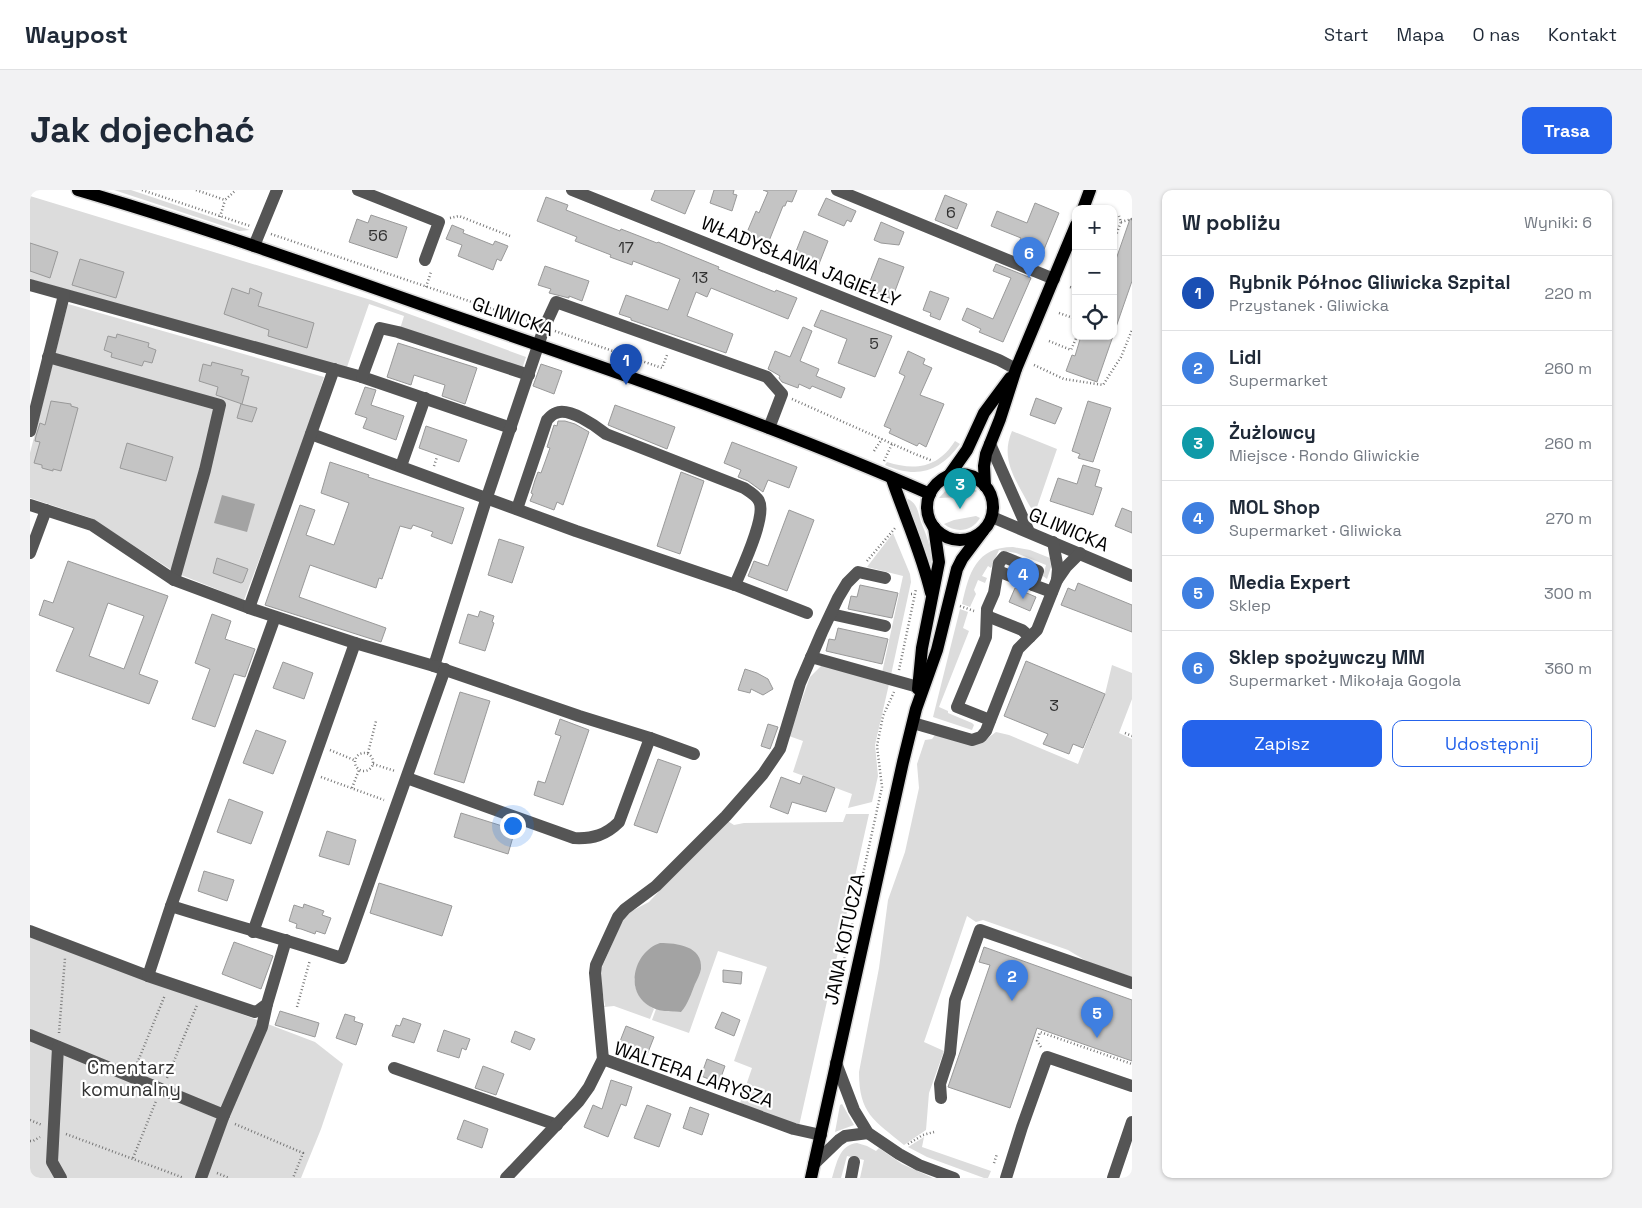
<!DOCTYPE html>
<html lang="pl">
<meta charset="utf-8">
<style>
body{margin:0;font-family:"Space Grotesk",sans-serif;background:#f2f2f3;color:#1f2937}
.controls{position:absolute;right:15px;top:15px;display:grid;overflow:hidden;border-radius:10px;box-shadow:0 1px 4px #0004}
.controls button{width:45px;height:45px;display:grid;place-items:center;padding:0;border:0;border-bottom:1px solid #e0e1e3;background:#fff;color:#1f2937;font:25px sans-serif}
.you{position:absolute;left:482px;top:635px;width:18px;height:18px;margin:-12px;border:4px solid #fff;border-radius:50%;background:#1a73e8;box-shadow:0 0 0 8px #1a73e833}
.badge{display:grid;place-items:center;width:32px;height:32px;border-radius:50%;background:#2563eb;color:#fff;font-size:16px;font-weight:700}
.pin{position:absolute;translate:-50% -41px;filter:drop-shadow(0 1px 2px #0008)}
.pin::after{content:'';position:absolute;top:26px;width:18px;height:15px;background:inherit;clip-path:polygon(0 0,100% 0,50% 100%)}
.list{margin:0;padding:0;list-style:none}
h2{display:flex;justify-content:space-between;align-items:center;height:65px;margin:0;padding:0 20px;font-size:21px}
h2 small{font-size:16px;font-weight:400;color:#747a83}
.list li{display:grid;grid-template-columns:32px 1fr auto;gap:15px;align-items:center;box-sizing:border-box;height:75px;padding:0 20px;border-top:1px solid #e0e1e3}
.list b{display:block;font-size:19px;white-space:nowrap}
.list p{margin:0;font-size:16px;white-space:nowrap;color:#747a83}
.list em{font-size:16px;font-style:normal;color:#747a83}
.actions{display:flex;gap:10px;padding:15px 20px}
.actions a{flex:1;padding:11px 0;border:1px solid #2563eb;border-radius:10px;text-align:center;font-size:18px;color:#2563eb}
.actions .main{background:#2563eb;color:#fff}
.icon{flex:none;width:28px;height:28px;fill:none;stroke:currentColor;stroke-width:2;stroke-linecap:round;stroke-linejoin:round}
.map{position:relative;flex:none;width:1102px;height:988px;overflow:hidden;border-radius:10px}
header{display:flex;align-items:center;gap:30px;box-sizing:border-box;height:70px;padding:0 25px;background:#fff;border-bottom:1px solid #e0e1e3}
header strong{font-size:24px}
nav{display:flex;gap:28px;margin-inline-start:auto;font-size:18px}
.intro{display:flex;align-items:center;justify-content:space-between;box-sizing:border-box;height:120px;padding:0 30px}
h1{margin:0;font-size:35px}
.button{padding:12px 22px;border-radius:10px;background:#2563eb;color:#fff;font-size:18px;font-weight:700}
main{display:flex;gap:30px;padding:0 30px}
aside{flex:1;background:#fff;border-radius:10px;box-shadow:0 1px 4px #0004}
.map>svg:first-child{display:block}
.green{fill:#dcdcdc}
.water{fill:#a3a3a3}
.building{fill:#c4c4c4;stroke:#999;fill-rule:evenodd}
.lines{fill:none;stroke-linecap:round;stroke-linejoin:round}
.major-casing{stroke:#dbdbdb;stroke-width:15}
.path{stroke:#777;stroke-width:2.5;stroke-dasharray:1 2.5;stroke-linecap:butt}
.minor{stroke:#555;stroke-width:12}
.major{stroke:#000;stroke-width:12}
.labels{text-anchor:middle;stroke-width:4.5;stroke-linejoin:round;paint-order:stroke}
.number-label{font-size:16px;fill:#313131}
.street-label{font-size:19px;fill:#000;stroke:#fff}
.park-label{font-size:19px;fill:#333;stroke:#fff}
</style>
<header>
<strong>Waypost</strong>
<nav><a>Start</a><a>Mapa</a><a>O nas</a><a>Kontakt</a></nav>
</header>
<div class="intro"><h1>Jak dojechać</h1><a class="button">Trasa</a></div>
<main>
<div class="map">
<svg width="1102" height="988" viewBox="0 0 1102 988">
<rect width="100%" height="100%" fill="#fff"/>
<g class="green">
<polygon points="84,0 101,0 220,40 209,41"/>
<polygon points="0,6 341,110 496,167 492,179 370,139 374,126 339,114 317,177 299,175 0,89"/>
<polygon points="38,114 294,187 273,253 214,410 146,383 61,328 0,308 0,263"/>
<path d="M 982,241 L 1027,259 L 1006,320 L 1001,318 L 998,313 C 985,288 970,269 982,241 Z"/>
<path d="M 925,251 L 930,254 C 910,282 887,289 855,275 L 857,272 C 885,281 908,278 925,251 Z"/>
<polygon points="932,294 947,301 932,307 909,308 919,297"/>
<path d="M 878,309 C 888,314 888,323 891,332 C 897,347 902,358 901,375 L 886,337 L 877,310 Z"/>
<path d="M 946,326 L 950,328 C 942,341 927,344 914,334 L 924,330 Z"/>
<polygon points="863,343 880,384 881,392 861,485 852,483 873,386 837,377"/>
<path d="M 983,357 L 1000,360 L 1020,368 L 1021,377 L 1017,389 L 1013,386 L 1016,375 L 986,363 L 969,360 L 961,378 L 958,376 L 952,386 L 957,388 L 955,393 L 948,390 L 944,400 L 946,404 L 940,417 L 932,414 C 939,383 946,357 983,357 Z"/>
<polygon points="930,419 938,422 933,438 939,441 909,517 918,521 918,523 942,533 944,535 942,540 903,527"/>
<polygon points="792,475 859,494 845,555 848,586 842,612 818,618 822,604 763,582 773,551 759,546 780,487"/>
<path d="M 1082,475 L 1102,483 L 1102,509 L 1089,543 L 1102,549 L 1102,787 L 1058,772 L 1038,760 L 953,730 L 946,732 L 937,726 L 894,852 L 914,861 L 899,903 L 896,940 L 874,955 C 844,930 829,924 829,882 L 849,778 L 858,710 L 875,662 L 889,598 L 887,574 L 895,550 L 902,549 L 905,545 L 951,553 L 966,542 L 979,545 L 1048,574 L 1075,504 Z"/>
<path d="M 816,624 L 839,624 L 769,936 L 710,913 L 722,878 L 704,871 L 737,777 L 688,761 L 659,843 L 622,830 L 626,819 L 651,822 L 604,788 C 606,805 610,809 624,819 L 620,829 L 584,816 L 574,817 L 575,815 L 569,784 L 593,729 L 598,723 L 619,712 L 696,630 L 704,635 L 714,633 L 813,632 Z"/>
<polygon points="0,747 43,760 285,852 313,874 291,939 271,988 0,988"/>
<polygon points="812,914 824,935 805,942 810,915"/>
<polygon points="894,947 892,957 961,981 958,988 954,988 897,967 878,957"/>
<path d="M 827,953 L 837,956 L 846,961 L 849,958 L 872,974 L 903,988 L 830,988 L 834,970 L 817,966 L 811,988 L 802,988 C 807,973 809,955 827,953 Z"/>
</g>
<g class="water">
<polygon points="192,305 225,314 217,342 184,333"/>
<path d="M 630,753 C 647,753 673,756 671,779 C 670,784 667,790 665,794 C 661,804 658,814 651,822 C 642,821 631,822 623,818 C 593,804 603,762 630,753 Z"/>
</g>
<g class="building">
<polygon points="625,0 665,0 655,24 621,10"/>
<polygon points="684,0 704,0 703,4 707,5 702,21 680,13"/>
<polygon points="733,0 767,0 762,12 757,11 755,16 753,16 737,56 715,47 726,21 729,23 738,2"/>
<polygon points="915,5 937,14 927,39 905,30"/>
<polygon points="516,7 538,15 536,20 590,41 591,39 627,53 628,52 689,77 688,79 745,102 746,100 767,108 758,129 681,98 677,107 666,102 657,126 703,144 696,163 601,130 601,128 589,124 596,105 638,120 650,89 603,71 602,75 580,67 581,65 545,51 547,47 507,31"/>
<polygon points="796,8 826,21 821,32 817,30 814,36 788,25"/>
<polygon points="1005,13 1029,23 1008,74 984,64 991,48 961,36 967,21 997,33"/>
<polygon points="341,25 377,37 367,68 319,52 327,29 338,33"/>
<polygon points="1100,29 1102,29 1102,91 1085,140 1083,140 1083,78"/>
<polygon points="851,32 874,42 869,55 851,53 844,50"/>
<polygon points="422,35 434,40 433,43 463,55 465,51 478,56 471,71 467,69 463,80 428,66 432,55 416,49"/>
<polygon points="774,41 798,51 787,79 763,69"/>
<polygon points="0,53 28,62 20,88 0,81"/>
<polygon points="849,68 874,77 862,109 837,99"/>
<polygon points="50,69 94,82 86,108 42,95"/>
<polygon points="966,74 1001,88 973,152 949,142 951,139 932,130 937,118 963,129 981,88 963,81"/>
<polygon points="515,76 559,91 552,111 539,106 539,108 519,103 521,99 508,95"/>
<polygon points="202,98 219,104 220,98 232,103 228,116 284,133 277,158 238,146 239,140 194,124"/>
<polygon points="900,101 919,108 910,130 900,126 901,123 893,120"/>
<polygon points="791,120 862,146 845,187 808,173 817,149 784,136"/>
<polygon points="773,137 782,141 770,171 789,179 786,186 815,198 811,208 782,196 780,199 769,194 768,198 752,192 749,188 750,186 738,179 745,161 760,167"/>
<polygon points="87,144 119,153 118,157 126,160 122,173 114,171 112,176 81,167 82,163 74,160 78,146 86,148"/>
<polygon points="1051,146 1083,146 1067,192 1036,181 1042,165 1045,166"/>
<polygon points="368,153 447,178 435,214 412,206 415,195 384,185 381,195 357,187"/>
<polygon points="878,161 895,169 893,174 902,178 890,205 914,214 896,257 889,253 887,256 859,243 861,239 854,236 875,186 869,183"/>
<polygon points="182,172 213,180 211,185 219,187 212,214 186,205 188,197 169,191 173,174 181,176"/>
<polygon points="511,174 532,181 524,204 503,196"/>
<polygon points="335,197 346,200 341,215 374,226 366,250 333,238 337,228 325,224"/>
<polygon points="1006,208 1032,218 1025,234 1000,225"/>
<polygon points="21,211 41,214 41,216 48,218 31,281 23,279 23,281 12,278 12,275 4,273 10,252 5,251 6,246 10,233 15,235"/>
<polygon points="1058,211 1081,218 1063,272 1048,268 1050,264 1042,261"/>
<polygon points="211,214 227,218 222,232 207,228"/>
<polygon points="585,215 645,237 637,259 578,235"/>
<polygon points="528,231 535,231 545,234 559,242 533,315 527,312 524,320 500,311 503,304 501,303 505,290 508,282 511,283 520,258 517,257 524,235 527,236"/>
<polygon points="396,236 437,250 429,272 389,258"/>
<polygon points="702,252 767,277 759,298 738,290 733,302 718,291 708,287 711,280 694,273"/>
<polygon points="97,253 143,267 136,291 90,278"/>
<polygon points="300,272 339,285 338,287 434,318 422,354 401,346 403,342 383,335 381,339 370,336 352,389 349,388 346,398 280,375 269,407 356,438 351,452 235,415 270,315 285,320 276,345 304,355 319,313 291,303"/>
<polygon points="1053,275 1070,280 1065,296 1072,298 1063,325 1020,311 1028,288 1047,294"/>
<polygon points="651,282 674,291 650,364 627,356"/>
<polygon points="1092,318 1102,322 1102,343 1085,336"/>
<polygon points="759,320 784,330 757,401 718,386 724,371 738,376"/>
<polygon points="469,349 494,357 482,393 458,385"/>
<polygon points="187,368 218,379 213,392 211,393 183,383"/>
<path d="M 38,371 L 138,406 L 109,484 L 128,491 L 119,514 L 26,481 L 44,438 L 9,425 L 14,410 L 23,413 ZM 78,413 L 114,426 L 94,479 L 59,466 Z"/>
<polygon points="1048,393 1102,415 1102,442 1031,415 1038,398 1045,401"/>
<polygon points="830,395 868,403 862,428 818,419 821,406 827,407"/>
<polygon points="985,398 1006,407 1000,421 979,412"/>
<polygon points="450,421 464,426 462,432 464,433 455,461 429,453 438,424 448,427"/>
<polygon points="182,424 201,431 195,449 225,459 215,487 204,484 185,537 162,529 180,479 165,473"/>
<polygon points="808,438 858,449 852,474 796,461 799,449 805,450"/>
<polygon points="996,471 1075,504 1053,558 1043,554 1039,564 1013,554 1018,544 974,526"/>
<polygon points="253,472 283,483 274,509 243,498"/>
<polygon points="715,479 727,483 738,489 743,499 733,505 721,499 720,503 708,500"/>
<polygon points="430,502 460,511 434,593 404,584"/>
<polygon points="530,529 559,540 533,615 504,605 508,591 515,593 531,546 525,544"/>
<polygon points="738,534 748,537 740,559 731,556"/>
<polygon points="226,540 256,551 243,584 213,573"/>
<polygon points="628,569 651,577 627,643 604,635"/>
<polygon points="773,586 805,598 796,622 762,612 758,624 740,617 751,587 770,594"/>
<polygon points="199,609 233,622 221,654 187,642"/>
<polygon points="431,623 485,640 478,664 424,647"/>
<polygon points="297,641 326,650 319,675 289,666"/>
<polygon points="174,681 204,690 197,711 168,701"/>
<polygon points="349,693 422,716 412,746 340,723"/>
<polygon points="274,714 294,721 292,725 301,728 295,744 286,741 285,744 271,739 266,738 267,734 259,731 264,715 273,718"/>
<polygon points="204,752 243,766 231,799 192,784"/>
<polygon points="954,757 1102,810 1102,871 1007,838 980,918 918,897 960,775 949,772"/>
<polygon points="693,780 712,782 711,794 693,792"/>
<polygon points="250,821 289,833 285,847 245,835"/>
<polygon points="692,822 710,830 704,846 685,838"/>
<polygon points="315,824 325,827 324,831 333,834 326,855 306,848"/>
<polygon points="373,828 391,834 384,853 362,846 366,835 370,836"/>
<polygon points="596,836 624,847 615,870 587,859"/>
<polygon points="414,840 440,849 436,860 432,858 429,868 407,861"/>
<polygon points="485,841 505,849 500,860 481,852"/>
<polygon points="677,869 695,876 689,893 671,886"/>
<polygon points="453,876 474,884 466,905 445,898"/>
<polygon points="581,890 602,897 596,916 591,914 578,947 554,937 563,915 572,919"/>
<polygon points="617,915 641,924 629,957 604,948"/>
<polygon points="660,917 679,924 672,945 653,938"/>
<polygon points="434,930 458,939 452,958 427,949"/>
</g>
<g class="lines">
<g class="major-casing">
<g id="major">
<path d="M 48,0 C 176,37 301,83 427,127 C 587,182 746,236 900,304"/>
<polyline points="1053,19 1060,0"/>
<circle cx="930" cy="317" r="33"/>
<polyline points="918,287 937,260 954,223 980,188"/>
<path d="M 862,289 C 875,327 892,364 901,403"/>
<polyline points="955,296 954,276 956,264 970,229 986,179 1046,35"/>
<polyline points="888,499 892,458 909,372 904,337"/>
<polyline points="781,988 873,572 886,519 907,460 927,379 932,369 953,341"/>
</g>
</g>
<g class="path">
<polyline points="112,0 220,36"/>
<polyline points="166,0 195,10 206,0"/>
<polyline points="190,27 195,10"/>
<polyline points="420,28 429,26 480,46"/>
<polyline points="1091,32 1102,29"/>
<polyline points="241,44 504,133"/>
<polyline points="1083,53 1091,32 1089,26"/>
<polyline points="396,97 401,82"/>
<polyline points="1040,97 1046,99"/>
<polyline points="1029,123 1046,129"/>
<polyline points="525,141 632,178 637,165"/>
<polyline points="1019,151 1041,160 1047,146"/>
<polyline points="1004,175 1034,189 1073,195 1091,167 1102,140"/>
<polyline points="762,209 885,264 903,271"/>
<polyline points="844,261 852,249"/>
<polyline points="854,271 862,254"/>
<polyline points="404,276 407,267"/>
<polyline points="837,371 866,337"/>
<polyline points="881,404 883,404"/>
<polyline points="930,416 944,421"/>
<polyline points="869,480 886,399"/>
<polyline points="1095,543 1102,546"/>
<polyline points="300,560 324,570"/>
<circle cx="334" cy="572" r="9"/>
<polyline points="338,563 346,531"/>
<polyline points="343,574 365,581"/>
<polyline points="291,587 354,610"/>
<polyline points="322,598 329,580"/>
<polyline points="810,789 852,597 847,556 853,526 864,502"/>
<polyline points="267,817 280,770"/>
<polyline points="29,843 35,768"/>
<polyline points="1011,857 1007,851 1010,842 1102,874"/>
<polyline points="106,876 135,805"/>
<polyline points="137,888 167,815"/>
<polyline points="0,930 12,935"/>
<polyline points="205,934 273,963 263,988"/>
<polyline points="36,944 154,988"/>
<polyline points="0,951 3,951 10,947"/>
<polyline points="878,954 893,945 904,942"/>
<polyline points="103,968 126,911"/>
<polyline points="964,973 967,964"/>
<polyline points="187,983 199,988"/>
</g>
<g class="minor">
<polyline points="328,0 409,32 395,70"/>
<polyline points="542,0 969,170 986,179"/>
<polyline points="807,0 1024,89"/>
<polyline points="224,56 247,0"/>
<polyline points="0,95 332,187 481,238"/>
<polyline points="18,167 190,215 175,280 144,390"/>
<polyline points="332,187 350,138 368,142 499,185"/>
<polyline points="0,241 34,105"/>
<polyline points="281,244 546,341 705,395 777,423"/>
<polyline points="960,254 999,342"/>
<polyline points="371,276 395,208"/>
<polyline points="0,315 62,335 144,390 219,418 325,453 404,476 457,307 514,138 526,112 737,187 752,204 739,238"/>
<path d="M 487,319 L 517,230 C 519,228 522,224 526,223 C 539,217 566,236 576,244 L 714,298 C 720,302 726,305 729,311 C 737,326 712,378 705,395"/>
<polyline points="962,327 1102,386"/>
<polyline points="1023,352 1028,379 1027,390"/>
<polyline points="0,363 16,320"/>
<polyline points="968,381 1003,395"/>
<polyline points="219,418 304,179"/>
<polyline points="801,424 855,436"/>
<polyline points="957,426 992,440 1000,447"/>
<polyline points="781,467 888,497"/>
<polyline points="960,530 927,517 956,447 957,419 964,403 969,373 974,367 1008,381 1003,395 1022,402"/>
<polyline points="883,533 942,550 951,547 956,541 988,459 1007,440 1027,390 1036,377 1050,363"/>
<polyline points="620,548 664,564"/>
<path d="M 377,588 L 544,648 C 563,649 576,645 589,632 L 620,548 L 549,526 L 404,476"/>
<path d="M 141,716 C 198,734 255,749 312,768 L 415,479"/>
<polyline points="0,741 118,786 225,822 229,820 237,814 256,750"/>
<polyline points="223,742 325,453"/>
<polyline points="118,786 141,716 245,427"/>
<polyline points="0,845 194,925 171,988"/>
<polyline points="28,857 22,972 31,988"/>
<polyline points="573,869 565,783 566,775 588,727 595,719 626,696 696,626 733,584 750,559 770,493 792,442 808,408 817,393 828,382 855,388"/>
<polyline points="806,873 824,920 838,943 869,964 889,975 924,988"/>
<polyline points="364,878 527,935"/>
<polyline points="911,908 910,894 920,863 925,810 950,740 1102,793"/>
<polyline points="194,925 232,837 237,814"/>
<polyline points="784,974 809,950 815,946 838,943"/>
<polyline points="476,988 549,911 559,897 573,869 764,939 791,945"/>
<polyline points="821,988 824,972"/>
<polyline points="976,988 992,937 1017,867 1102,896"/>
<polyline points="1083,988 1102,932"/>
</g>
<use href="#major" class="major"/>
</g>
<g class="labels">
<g class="number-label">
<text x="921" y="28">6</text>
<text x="348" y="51">56</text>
<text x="596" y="63">17</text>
<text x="670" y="93">13</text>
<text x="844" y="159">5</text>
<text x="1024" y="521">3</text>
</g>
<g class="street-label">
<text transform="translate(771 71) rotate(22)" y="7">WŁADYSŁAWA JAGIEŁŁY</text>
<text transform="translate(483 126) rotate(19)" y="7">GLIWICKA</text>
<text transform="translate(1039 339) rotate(23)" y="7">GLIWICKA</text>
<text transform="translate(814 749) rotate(-78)" y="7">JANA KOTUCZA</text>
<text transform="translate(664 884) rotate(19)" y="7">WALTERA LARYSZA</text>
</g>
<g class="park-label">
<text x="101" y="884">Cmentarz<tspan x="101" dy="22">komunalny</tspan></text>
</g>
</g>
</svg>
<div class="controls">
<button>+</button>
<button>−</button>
<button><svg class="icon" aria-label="locate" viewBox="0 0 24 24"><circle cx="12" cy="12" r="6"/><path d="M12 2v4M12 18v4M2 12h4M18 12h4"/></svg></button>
</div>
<div class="you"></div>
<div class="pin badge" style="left:596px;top:195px;background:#1a4fb4">1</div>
<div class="pin badge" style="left:982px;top:811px;background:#3f7fe0">2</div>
<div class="pin badge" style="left:930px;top:319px;background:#0f9aa8">3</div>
<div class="pin badge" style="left:993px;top:409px;background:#3f7fe0">4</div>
<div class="pin badge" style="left:1067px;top:848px;background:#3f7fe0">5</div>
<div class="pin badge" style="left:999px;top:88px;background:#3f7fe0">6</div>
</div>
<aside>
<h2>W pobliżu<small>Wyniki: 6</small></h2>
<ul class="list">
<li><span class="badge" style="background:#1a4fb4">1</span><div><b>Rybnik Północ Gliwicka Szpital</b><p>Przystanek · Gliwicka</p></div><em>220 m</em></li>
<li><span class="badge" style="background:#3f7fe0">2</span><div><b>Lidl</b><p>Supermarket</p></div><em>260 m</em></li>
<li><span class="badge" style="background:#0f9aa8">3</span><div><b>Żużlowcy</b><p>Miejsce · Rondo Gliwickie</p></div><em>260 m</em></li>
<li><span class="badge" style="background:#3f7fe0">4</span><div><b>MOL Shop</b><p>Supermarket · Gliwicka</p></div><em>270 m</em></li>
<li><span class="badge" style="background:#3f7fe0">5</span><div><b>Media Expert</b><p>Sklep</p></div><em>300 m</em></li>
<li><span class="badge" style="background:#3f7fe0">6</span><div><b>Sklep spożywczy MM</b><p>Supermarket · Mikołaja Gogola</p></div><em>360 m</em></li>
</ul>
<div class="actions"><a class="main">Zapisz</a><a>Udostępnij</a></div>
</aside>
</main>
